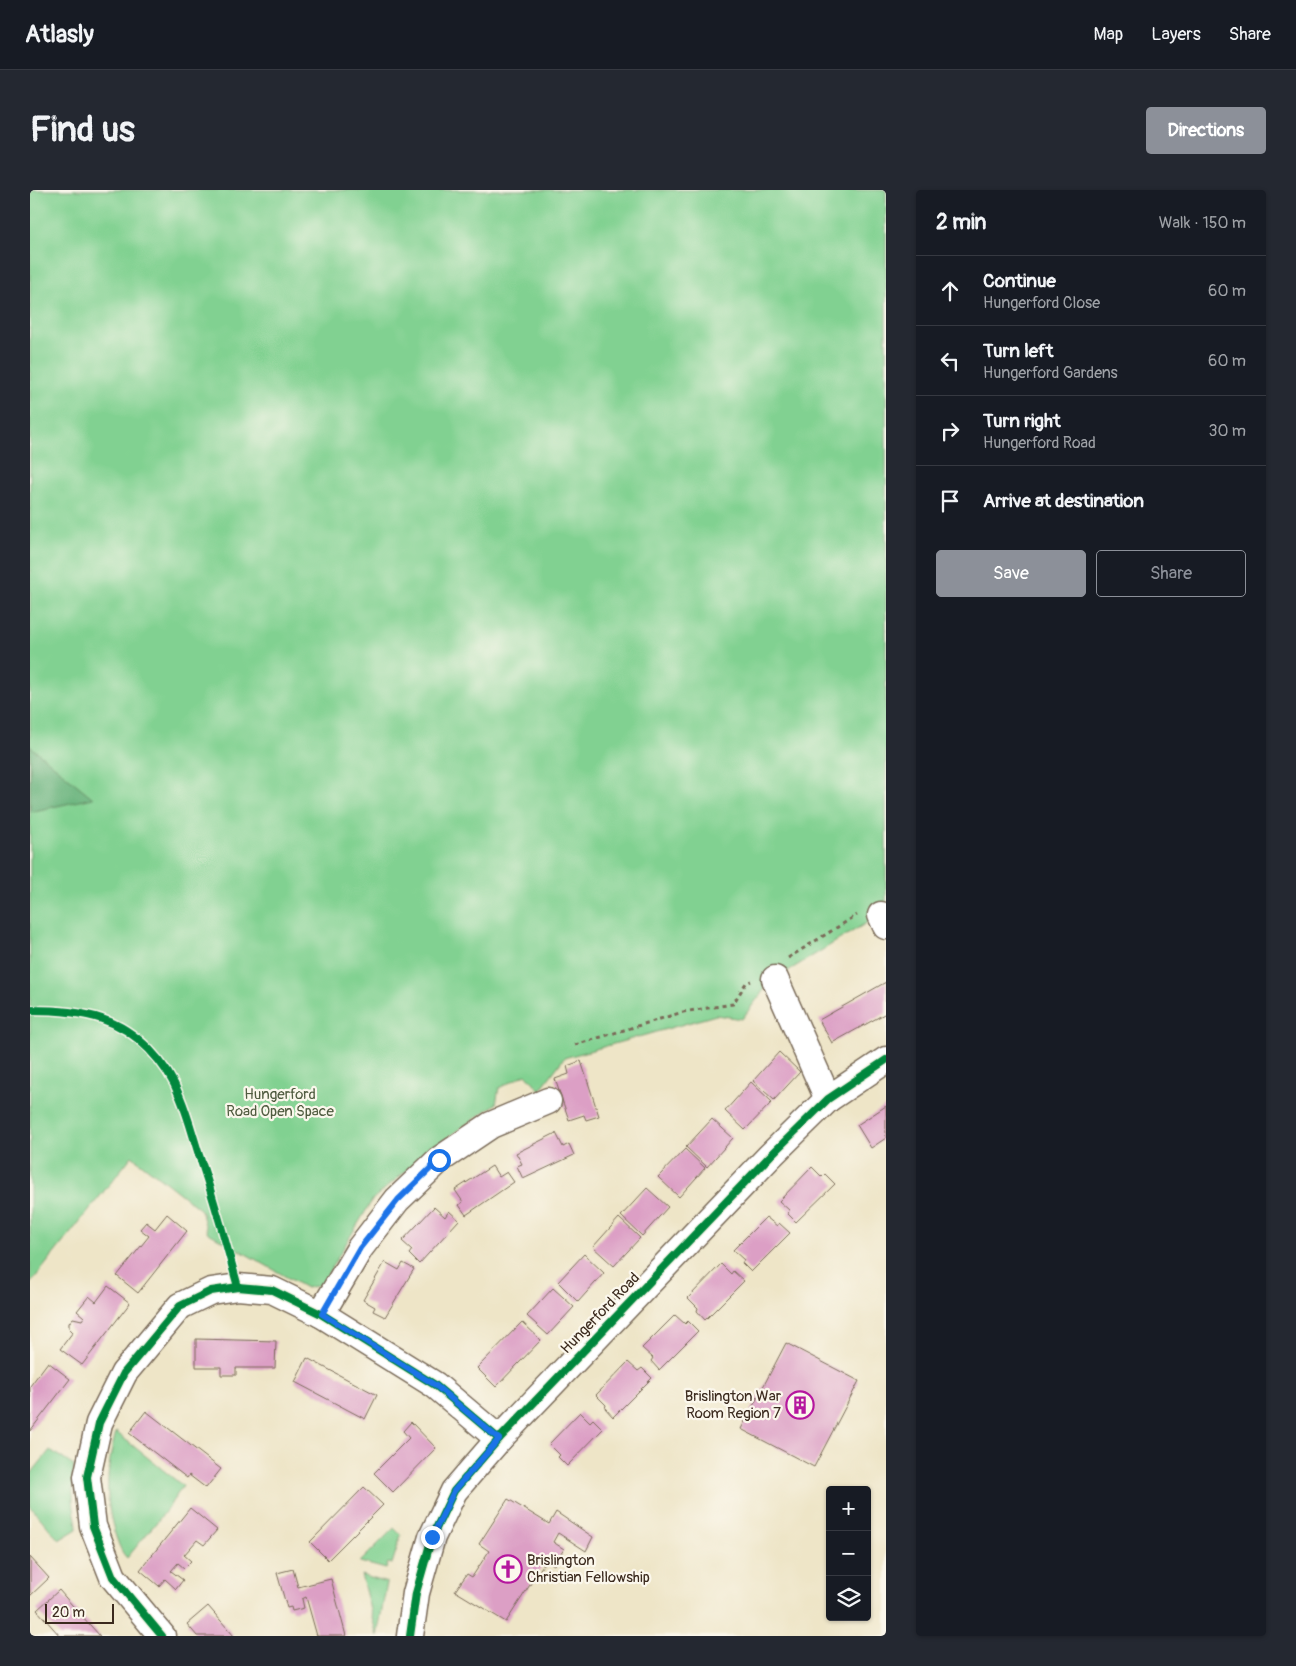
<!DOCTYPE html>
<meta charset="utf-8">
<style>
body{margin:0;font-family:Pangolin,sans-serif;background:#242831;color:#f1f3f6}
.controls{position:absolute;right:15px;bottom:15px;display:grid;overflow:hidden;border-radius:5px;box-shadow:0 1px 4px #0004}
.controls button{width:45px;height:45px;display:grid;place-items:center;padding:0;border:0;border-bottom:1px solid #363941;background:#171b24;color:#f1f3f6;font:25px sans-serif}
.scale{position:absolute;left:15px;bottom:12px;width:69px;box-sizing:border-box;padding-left:5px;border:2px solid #3b2a1e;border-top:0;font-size:14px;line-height:18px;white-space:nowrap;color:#3b2a1e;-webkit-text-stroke:4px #fbf7ec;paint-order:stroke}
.stop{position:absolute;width:15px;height:15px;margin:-11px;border:4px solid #1a73e8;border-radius:50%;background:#fff}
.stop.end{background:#1a73e8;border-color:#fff;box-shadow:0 1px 5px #0008}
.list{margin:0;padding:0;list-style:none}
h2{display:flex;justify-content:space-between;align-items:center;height:65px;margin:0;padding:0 20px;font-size:21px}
h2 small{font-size:16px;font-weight:400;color:#9ea1a6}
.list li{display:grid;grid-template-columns:32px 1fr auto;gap:15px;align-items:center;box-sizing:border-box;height:70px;padding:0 20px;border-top:1px solid #363941}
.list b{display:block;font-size:19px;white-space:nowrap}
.list p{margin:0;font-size:16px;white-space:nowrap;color:#9ea1a6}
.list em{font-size:16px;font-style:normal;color:#9ea1a6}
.actions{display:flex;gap:10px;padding:15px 20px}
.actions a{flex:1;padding:11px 0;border:1px solid #8c9099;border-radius:5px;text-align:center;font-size:18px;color:#8c9099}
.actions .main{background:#8c9099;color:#fff}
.icon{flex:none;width:28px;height:28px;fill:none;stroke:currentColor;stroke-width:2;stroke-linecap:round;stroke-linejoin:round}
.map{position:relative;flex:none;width:856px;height:1446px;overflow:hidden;border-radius:5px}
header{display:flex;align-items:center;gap:30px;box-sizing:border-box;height:70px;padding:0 25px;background:#171b24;border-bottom:1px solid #363941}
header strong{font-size:24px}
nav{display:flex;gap:28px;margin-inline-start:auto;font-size:18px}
.intro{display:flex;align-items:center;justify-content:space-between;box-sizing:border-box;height:120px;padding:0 30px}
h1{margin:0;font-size:35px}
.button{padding:12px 22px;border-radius:5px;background:#8c9099;color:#fff;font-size:18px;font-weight:700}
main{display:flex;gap:30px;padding:0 30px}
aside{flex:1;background:#171b24;border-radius:5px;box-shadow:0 1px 4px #0004}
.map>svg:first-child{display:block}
.green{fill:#81d191;stroke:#5e7e58}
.forest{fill:#68b37b;stroke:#526e4c}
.building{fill:#dc9fc5}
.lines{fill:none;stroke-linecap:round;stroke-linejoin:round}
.minor-casing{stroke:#7a6b59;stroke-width:29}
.path{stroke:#7a6b59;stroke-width:3;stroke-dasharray:4 4;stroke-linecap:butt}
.minor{stroke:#fff;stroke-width:26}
.cycleway-casing{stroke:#fbf7ec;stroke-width:11}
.cycleway{stroke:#00873e;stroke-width:8}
.route{stroke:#1a73e8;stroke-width:6}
.labels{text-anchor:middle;stroke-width:4.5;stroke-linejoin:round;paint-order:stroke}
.park-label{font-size:15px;fill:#505c40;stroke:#fbf7ec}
.street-label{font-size:15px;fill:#3b2a1e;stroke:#fbf7ec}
.poi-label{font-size:15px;fill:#3b2a1e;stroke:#fbf7ec;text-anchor:end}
</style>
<header>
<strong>Atlasly</strong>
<nav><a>Map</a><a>Layers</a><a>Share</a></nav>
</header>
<div class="intro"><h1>Find us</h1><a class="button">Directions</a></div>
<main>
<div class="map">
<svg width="856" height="1446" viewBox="0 0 856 1446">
<rect width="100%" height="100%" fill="#fbf7ec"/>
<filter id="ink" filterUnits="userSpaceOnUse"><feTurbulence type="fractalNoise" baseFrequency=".02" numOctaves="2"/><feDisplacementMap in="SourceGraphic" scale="10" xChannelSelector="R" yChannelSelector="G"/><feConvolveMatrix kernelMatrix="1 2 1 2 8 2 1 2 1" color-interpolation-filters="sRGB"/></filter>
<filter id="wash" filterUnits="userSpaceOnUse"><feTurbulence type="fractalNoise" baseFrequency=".0096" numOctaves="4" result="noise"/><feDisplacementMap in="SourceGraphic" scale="20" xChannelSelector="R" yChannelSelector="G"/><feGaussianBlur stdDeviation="1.12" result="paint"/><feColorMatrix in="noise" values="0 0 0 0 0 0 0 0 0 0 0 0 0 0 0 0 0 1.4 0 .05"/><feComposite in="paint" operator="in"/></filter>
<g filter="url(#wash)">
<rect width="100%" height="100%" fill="#eee5c7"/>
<g class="green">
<polygon points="0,0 856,0 856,721 740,792 712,829 686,825 534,868 510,900 496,884 469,898 466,914 408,954 343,1009 291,1095 276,1098 177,1042 171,1020 102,966 0,1094"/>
<path d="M 86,1242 L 153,1296 L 135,1322 L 97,1368 C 91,1362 89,1355 86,1347 C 74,1310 76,1280 86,1242 Z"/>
<path d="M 20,1260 L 44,1276 C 43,1290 42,1304 44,1318 C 45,1326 47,1331 47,1339 L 29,1350 L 0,1316 L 0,1285 Z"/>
<polygon points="364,1338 371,1345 362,1374 358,1373 356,1379 330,1372"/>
<polygon points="331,1385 357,1393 347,1446"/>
</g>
<polygon class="forest" points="0,556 63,608 0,622"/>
<g id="blocks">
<g class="building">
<polygon points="856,792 856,823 802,853 789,830"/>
<polygon points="749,862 770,882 744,910 723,891"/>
<polygon points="551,871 569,926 556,930 554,925 539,930 525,889 539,884 537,876"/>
<polygon points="721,892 742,912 715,940 695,921"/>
<polygon points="856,916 856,948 841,958 827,935"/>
<polygon points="682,929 703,948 677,977 656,957"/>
<polygon points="526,943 533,957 539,954 544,965 493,989 487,976 492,974 486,963"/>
<polygon points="655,959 675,978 649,1007 628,987"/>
<polygon points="462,976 469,987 477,982 484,992 436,1025 429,1015 433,1012 425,1000"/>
<polygon points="782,977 792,987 795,984 805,994 766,1032 758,1024 759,1020 749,1011"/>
<polygon points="617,998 638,1017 612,1046 591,1026"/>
<polygon points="404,1017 415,1027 419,1021 429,1030 389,1074 379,1064 382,1060 372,1051"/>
<polygon points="137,1024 157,1041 108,1103 87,1086 119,1046 110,1039 116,1032 125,1039"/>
<polygon points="736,1027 747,1036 749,1033 760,1043 721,1082 712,1073 714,1070 703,1060"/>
<polygon points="589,1028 610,1048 584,1076 563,1057"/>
<polygon points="554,1064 574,1083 548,1112 528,1092"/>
<polygon points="355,1072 369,1080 373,1073 384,1079 355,1127 343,1121 345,1117 333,1110"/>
<polygon points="691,1074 701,1084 703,1081 714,1091 675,1130 667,1121 668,1118 658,1108"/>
<polygon points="78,1096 100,1113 52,1175 30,1159 43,1142 39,1138 39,1133 43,1128 52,1130 54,1127 47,1121 59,1106 66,1112"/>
<polygon points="523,1098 544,1117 518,1145 497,1126"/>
<polygon points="645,1125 655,1134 658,1131 668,1141 629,1180 621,1171 623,1168 612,1158"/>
<polygon points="492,1132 511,1150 466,1197 447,1178"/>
<polygon points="166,1149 246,1151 245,1178 206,1178 206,1185 191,1185 191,1177 166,1177"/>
<polygon points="756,1153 829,1191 784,1277 711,1239"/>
<polygon points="277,1168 347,1205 335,1229 265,1192"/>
<polygon points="18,1172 40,1189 0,1241 0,1196"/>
<polygon points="598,1172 608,1181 612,1178 622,1188 583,1227 575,1218 576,1215 566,1205"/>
<polygon points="116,1221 191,1279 176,1298 159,1285 157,1288 99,1243"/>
<polygon points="550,1222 560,1232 563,1229 573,1239 537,1276 528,1267 530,1265 519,1254"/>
<polygon points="381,1232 406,1258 363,1302 344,1283 379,1248 373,1241"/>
<polygon points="334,1297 353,1315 298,1370 280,1352"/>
<polygon points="478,1309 519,1334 526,1322 563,1347 556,1361 528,1343 523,1352 534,1359 524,1375 516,1370 476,1432 425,1401 437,1384 442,1387 459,1361 449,1354"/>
<polygon points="160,1318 187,1340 174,1355 167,1350 154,1365 161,1371 154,1378 148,1373 141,1381 153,1390 146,1399 135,1389 129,1396 110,1380"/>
<polygon points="0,1367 19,1388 0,1406"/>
<polygon points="263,1379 268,1397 301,1389 316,1446 287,1446 276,1407 272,1409 274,1418 262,1421 261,1417 257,1418 247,1383"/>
<polygon points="29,1400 42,1415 70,1446 30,1446 7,1420"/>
<polygon points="178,1416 204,1446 167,1446 157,1434"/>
</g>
</g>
</g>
<g filter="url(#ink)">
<use href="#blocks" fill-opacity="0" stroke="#7a6b59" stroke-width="1"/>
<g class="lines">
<g class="minor-casing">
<g id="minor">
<polyline points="851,725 856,736"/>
<polyline points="745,789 798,909"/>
<polyline points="291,1124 330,1058 367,1010 409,970 461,935 518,911"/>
<polyline points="132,1446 83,1387 63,1336 57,1287 69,1233 94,1183 150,1116 181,1101 208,1097 242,1100 291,1124 405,1195 469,1249"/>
<polyline points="380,1446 386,1403 402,1347 424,1301 469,1249 740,966 798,909 856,870"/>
</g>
</g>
<g class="path">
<polyline points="758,768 827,725"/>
<polyline points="545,855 653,822 703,814 716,793 721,791"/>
</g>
<use href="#minor" class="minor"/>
<g class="cycleway-casing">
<g id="cycleway">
<path d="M 0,820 C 24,820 49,821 72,829 C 107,840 137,873 150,907 C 158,926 163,946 169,965 C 184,1009 196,1053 208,1097"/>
<polyline points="132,1446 83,1387 63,1336 57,1287 69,1233 94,1183 150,1116 181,1101 208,1097 242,1100 291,1124 405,1195 469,1249"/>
<polyline points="380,1446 386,1403 402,1347 424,1301 469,1249 740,966 798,909 856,870"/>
</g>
</g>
<use href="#cycleway" class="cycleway"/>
</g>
</g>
<g class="lines" filter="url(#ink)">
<polyline class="route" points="402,1347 424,1301 469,1249 405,1195 292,1124 330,1058 368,1010 409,970"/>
</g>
<defs>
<g id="building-ring" transform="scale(1.4375)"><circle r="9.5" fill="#fbf7ec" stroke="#b5179e" stroke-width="1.5"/><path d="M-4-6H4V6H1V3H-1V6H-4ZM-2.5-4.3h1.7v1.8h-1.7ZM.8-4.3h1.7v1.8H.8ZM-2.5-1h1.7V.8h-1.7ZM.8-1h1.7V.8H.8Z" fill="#b5179e"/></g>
<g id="church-ring" transform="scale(1.4375)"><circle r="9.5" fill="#fbf7ec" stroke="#b5179e" stroke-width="1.5"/><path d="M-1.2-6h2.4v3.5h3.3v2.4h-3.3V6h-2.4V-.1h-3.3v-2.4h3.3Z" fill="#b5179e"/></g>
</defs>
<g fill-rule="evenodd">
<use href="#building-ring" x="770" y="1215"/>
<use href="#church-ring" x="478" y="1379"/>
</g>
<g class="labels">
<g class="park-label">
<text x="250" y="909">Hungerford<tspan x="250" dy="17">Road Open Space</tspan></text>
</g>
<g class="street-label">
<text transform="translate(570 1123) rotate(-46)" y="5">Hungerford Road</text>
</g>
<g class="poi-label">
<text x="751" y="1211">Brislington War<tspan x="751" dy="17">Room Region 7</tspan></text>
<text x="497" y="1375" text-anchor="start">Brislington<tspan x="497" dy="17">Christian Fellowship</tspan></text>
</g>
</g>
</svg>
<div class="controls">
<button>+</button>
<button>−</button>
<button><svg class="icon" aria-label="layers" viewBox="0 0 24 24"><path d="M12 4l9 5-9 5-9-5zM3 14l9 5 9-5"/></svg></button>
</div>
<div class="scale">20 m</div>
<div class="stop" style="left:409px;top:970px"></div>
<div class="stop end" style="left:402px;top:1347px"></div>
</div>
<aside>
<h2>2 min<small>Walk · 150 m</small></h2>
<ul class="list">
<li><svg class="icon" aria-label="ahead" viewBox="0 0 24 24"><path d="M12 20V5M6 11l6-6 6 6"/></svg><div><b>Continue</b><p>Hungerford Close</p></div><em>60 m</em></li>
<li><svg class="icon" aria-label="left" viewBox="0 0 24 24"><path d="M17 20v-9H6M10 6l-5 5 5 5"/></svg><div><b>Turn left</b><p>Hungerford Gardens</p></div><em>60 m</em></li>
<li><svg class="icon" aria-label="right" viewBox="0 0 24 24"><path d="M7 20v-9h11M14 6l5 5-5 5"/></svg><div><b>Turn right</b><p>Hungerford Road</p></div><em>30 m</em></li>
<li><svg class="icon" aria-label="arrive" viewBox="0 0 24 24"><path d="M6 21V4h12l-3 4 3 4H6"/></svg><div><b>Arrive at destination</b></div></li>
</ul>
<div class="actions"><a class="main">Save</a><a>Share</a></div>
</aside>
</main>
